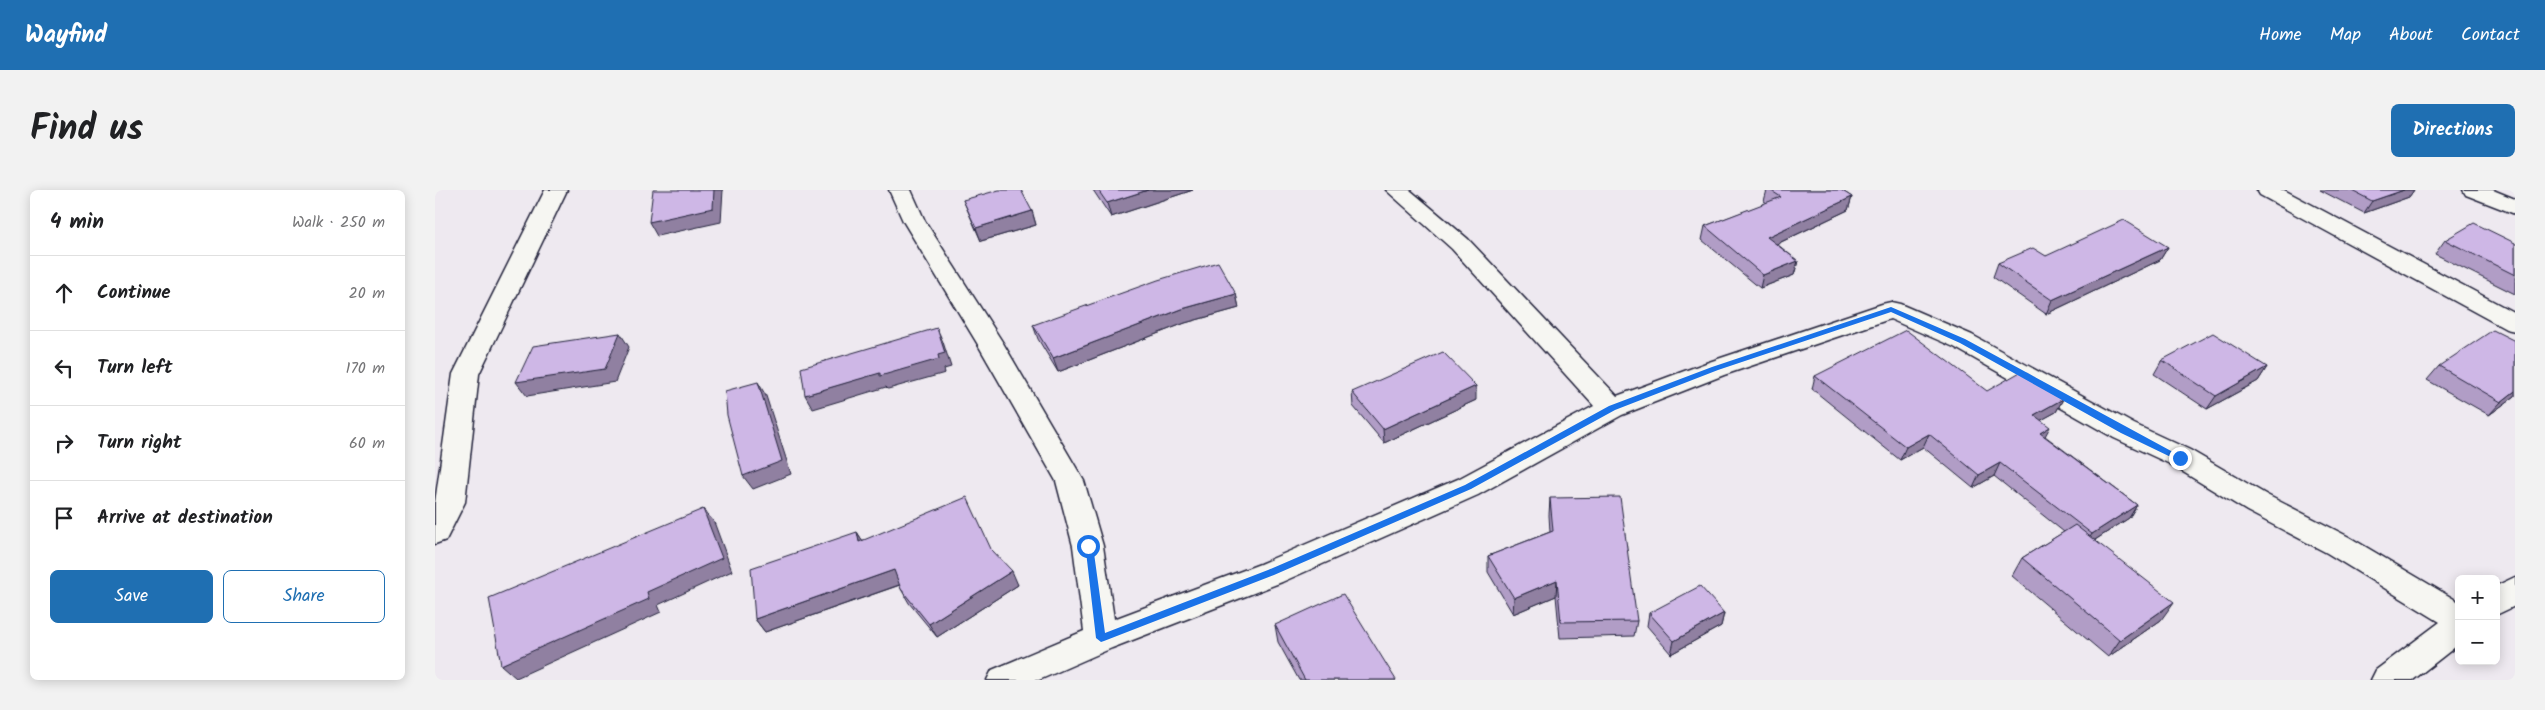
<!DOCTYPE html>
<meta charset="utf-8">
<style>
body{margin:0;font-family:Kalam,sans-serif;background:#f2f2f2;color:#202124}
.controls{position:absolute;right:15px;bottom:15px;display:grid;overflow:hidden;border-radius:8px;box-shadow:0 2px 12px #0003}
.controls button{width:45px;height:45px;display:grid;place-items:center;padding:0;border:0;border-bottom:1px solid #e0e0e0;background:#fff;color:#202124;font:25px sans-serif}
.stop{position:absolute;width:15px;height:15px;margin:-11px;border:4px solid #1a73e8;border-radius:50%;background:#fff}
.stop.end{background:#1a73e8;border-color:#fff;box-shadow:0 1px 5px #0008}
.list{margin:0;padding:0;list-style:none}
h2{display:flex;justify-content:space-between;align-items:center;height:65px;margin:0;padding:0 20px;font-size:21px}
h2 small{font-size:16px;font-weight:400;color:#757577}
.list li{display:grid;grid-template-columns:32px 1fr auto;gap:15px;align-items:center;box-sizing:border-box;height:75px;padding:0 20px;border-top:1px solid #e0e0e0}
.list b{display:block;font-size:19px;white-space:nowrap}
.list em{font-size:16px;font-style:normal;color:#757577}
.actions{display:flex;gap:10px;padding:15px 20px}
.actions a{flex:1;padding:11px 0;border:1px solid #1f6fb2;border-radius:8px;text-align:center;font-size:18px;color:#1f6fb2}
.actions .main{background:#1f6fb2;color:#fff}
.icon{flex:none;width:28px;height:28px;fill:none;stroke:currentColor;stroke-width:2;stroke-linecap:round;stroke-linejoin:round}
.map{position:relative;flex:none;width:2080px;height:490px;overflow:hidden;border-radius:8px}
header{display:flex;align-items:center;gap:30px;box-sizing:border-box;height:70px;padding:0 25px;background:#1f6fb2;color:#fff}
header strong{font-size:24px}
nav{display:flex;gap:28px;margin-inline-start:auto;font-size:18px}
.intro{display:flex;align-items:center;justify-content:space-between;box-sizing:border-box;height:120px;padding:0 30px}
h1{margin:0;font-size:35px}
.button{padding:12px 22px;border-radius:8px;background:#1f6fb2;color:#fff;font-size:18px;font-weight:700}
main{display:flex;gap:30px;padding:0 30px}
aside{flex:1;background:#fff;border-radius:8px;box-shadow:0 2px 12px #0003}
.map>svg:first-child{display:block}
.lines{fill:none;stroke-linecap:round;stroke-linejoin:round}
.minor-casing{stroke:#22223b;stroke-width:3}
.minor{fill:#f6f6f2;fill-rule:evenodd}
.wall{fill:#b19dc6;stroke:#22223b}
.shaded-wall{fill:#9080a1;stroke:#22223b}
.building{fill:#ceb7e6;stroke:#22223b}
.route{fill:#1a73e8}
</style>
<header>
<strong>Wayfind</strong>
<nav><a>Home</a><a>Map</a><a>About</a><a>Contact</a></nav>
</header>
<div class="intro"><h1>Find us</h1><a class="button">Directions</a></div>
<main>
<aside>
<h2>4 min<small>Walk · 250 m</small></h2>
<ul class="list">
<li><svg class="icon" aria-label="ahead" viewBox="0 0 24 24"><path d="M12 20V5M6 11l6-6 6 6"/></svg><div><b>Continue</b></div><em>20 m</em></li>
<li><svg class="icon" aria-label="left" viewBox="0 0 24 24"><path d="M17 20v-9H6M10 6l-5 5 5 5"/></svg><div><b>Turn left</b></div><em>170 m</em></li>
<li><svg class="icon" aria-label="right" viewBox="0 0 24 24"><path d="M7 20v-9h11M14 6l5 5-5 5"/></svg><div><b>Turn right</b></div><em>60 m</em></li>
<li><svg class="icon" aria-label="arrive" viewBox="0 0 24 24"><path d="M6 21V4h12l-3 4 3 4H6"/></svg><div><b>Arrive at destination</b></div></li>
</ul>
<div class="actions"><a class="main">Save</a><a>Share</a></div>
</aside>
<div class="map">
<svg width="2080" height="490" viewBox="0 0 2080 490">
<rect width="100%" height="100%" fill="#eee9f0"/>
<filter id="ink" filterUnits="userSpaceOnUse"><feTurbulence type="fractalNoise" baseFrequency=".02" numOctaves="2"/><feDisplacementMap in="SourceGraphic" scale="10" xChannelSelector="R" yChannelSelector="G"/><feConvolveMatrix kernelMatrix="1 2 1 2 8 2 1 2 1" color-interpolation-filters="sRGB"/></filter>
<g filter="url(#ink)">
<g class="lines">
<g class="minor-casing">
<g id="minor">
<polygon points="110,0 132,0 44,184 30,312 11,350 0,354 0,313 18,184"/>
<polygon points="454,0 476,0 490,31 568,153 649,291 668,356 679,429 825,374 1023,289 1159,216 1017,59 951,0 975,0 1033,49 1182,206 1271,173 1447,114 1456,112 1465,114 1537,145 1699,234 1755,260 1832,305 1914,347 2024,412 2024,454 1978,490 1936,490 1941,480 2005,432 1892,363 1812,321 1735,274 1679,248 1519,157 1455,129 1289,185 1187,225 1043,305 847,392 677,458 604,490 552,490 557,480 649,441 638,356 621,291 542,153 468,31"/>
<polygon points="1822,0 1849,0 2080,123 2080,141 2071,139 1825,5"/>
<polygon points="2028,0 2058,0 2080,9 2080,24 2031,5"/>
<polygon points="2080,387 2080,416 2061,425 2061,396"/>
</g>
</g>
<use href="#minor" class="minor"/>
</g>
<g class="wall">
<polygon points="658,0 758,0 676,27"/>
<polygon points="1332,0 1406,0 1417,7 1413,20 1342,54 1363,71 1359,85 1325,98 1267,50 1270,36 1332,13 1329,11"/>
<polygon points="1885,0 1979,0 1974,7 1929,23"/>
<polygon points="528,10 597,21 601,35 546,51"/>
<polygon points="2010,50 2080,53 2080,104 2000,64"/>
<polygon points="1733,57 1725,70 1611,124 1558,87 1563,73 1611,66"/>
<polygon points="801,104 804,118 750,133 623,182 603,149 598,135"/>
<polygon points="2080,151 2080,206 2054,225 1992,190 2004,176"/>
<polygon points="1727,170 1832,177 1823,191 1772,219 1719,184"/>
<polygon points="1380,186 1628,209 1621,222 1606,230 1610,246 1702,315 1694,328 1660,350 1726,430 1673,467 1577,386 1587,368 1629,342 1559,286 1538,298 1488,257 1465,270 1377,199"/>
<polygon points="917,202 1041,210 949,253 918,216"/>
<polygon points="1115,308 1202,431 1199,446 1125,448 1121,406 1078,424 1053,382 1053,366 1115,342 1114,325"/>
<polygon points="422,342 427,350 557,360 583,395 502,447 474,413 466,399 465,395 330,442 320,429"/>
<polygon points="1214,423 1289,423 1286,436 1236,464 1212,436"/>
<polygon points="840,435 961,490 864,490 843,452"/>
</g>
<g class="shaded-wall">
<polygon points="279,0 288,0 286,32 222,46 214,32"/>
<polygon points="713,0 758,0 676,27 672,13"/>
<polygon points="1969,0 1979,0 1974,7 1929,23 1937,11"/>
<polygon points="1417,7 1413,20 1329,60 1332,47"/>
<polygon points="597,21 601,35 546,51 541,38"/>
<polygon points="1733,57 1725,70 1611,124 1617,110"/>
<polygon points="1363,71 1359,85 1325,98 1328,85"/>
<polygon points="801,104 804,118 750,133 623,182 618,168 747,119"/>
<polygon points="502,138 508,152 516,177 509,179 510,183 453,199 451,197 378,219 370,205 503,165"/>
<polygon points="185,143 194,157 180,192 92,206 81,192"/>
<polygon points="1832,177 1823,191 1772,219 1781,206"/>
<polygon points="323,192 331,206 356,284 318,299 308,286"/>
<polygon points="1041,196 1041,210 949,253 948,239"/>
<polygon points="2080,201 2080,206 2054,225 2066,212"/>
<polygon points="1628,209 1621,222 1592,238 1599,225"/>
<polygon points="1615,237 1608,250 1605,243"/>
<polygon points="1494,244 1488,257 1465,270 1471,257"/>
<polygon points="1565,273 1559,286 1538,298 1544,285"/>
<polygon points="1702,315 1694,328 1649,357 1657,344"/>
<polygon points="268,319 279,332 297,381 223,415 226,422 81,488 66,475 212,402"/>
<polygon points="422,342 431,356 424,352"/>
<polygon points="459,380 467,394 330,442 320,429"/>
<polygon points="577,381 583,395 502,447 494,434"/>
<polygon points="1122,390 1121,406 1078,424 1079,408"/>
<polygon points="1739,412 1726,430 1673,467 1685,450"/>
<polygon points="1289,423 1286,436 1236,464 1239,451"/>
</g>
<g class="building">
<polygon points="218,0 279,0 278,18 214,32"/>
<polygon points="564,0 586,0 597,21 541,38 528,10"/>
<polygon points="663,0 713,0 672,13"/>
<polygon points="1335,0 1406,0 1417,7 1332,47 1363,71 1328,85 1270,36 1346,7"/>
<polygon points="1916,0 1969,0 1937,11"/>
<polygon points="1689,30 1733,57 1617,110 1563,73 1598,58 1611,66"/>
<polygon points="2039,33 2080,53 2080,85 2010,50"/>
<polygon points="783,72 801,104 747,119 618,168 598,135 723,90"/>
<polygon points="502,138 510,163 503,165 504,169 445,186 445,183 370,205 366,178"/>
<polygon points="1471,140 1552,201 1587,181 1594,185 1628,209 1599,225 1615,237 1605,243 1702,315 1657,344 1565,273 1544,285 1494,244 1471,257 1380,186"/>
<polygon points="2058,140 2080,151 2080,201 2066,212 2004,176"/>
<polygon points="185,143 170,179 81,192 98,156"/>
<polygon points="1778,143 1832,177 1781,206 1727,170"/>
<polygon points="1008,162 1041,196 948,239 917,202"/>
<polygon points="323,192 347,271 308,286 292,225 290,201"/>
<polygon points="532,307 556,359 577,381 494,434 466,399 459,380 320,429 316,378 422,342 424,352"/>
<polygon points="1185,307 1202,431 1126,432 1122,390 1079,408 1053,366 1118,341 1115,308"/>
<polygon points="268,319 287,368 212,402 214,409 66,475 54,408"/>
<polygon points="1640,335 1739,412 1685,450 1587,368"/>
<polygon points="1265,396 1289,423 1239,451 1214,423"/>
<polygon points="908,404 961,490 870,490 840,435"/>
</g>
</g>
<polygon class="route" points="1456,117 1530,149 1749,268 1742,270 1686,243 1525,153 1456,122 1283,180 1180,220 1036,299 839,385 669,451 666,452 661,448 650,353 653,352 658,356 670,443 833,380 1030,295 1174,216 1277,177"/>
</svg>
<div class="controls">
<button>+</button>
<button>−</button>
</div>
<div class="stop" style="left:653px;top:356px"></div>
<div class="stop end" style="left:1745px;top:268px"></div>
</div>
</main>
